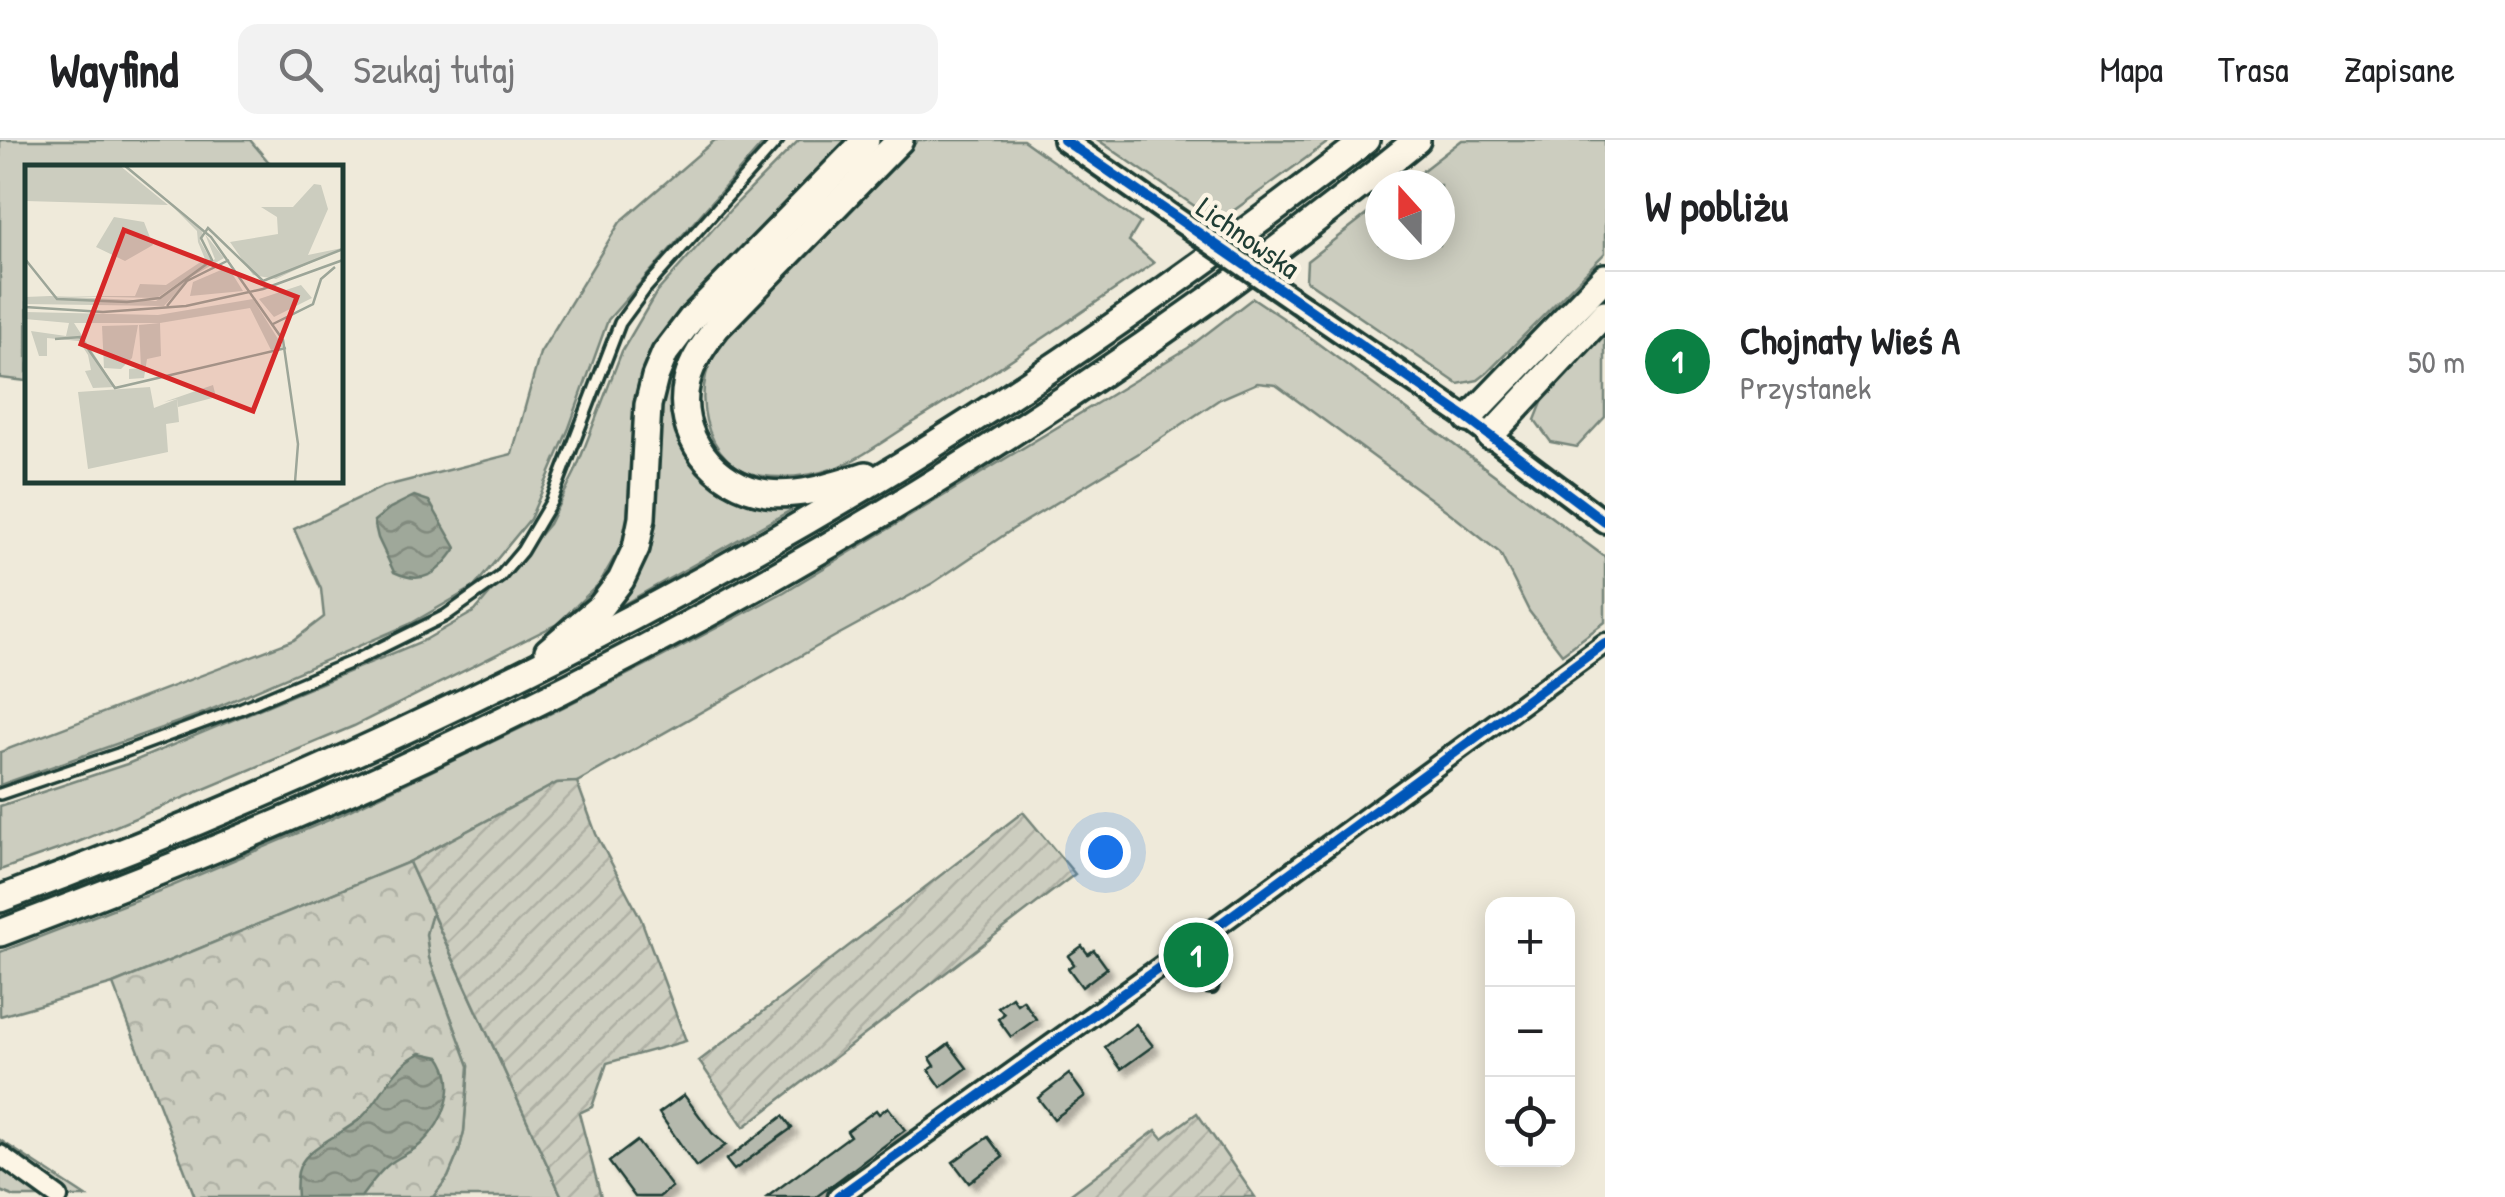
<!DOCTYPE html>
<html lang="pl">
<meta charset="utf-8">
<style>
body{margin:0;font-family:"Patrick Hand",sans-serif;background:#f2f2f2;color:#202124}
.controls{position:absolute;right:30px;bottom:30px;display:grid;overflow:hidden;border-radius:20px;box-shadow:0 5px 25px #0003}
.controls button{width:90px;height:90px;display:grid;place-items:center;padding:0;border:0;border-bottom:2px solid #e0e0e0;background:#fff;color:#202124;font:50px sans-serif}
.compass{position:absolute;left:1365px;top:30px;width:90px;height:90px;border-radius:50%;background:#fff;box-shadow:0 5px 25px #0003;rotate:339deg}
.you{position:absolute;left:1105px;top:712px;width:35px;height:35px;margin:-25px;border:8px solid #fff;border-radius:50%;background:#1a73e8;box-shadow:0 0 0 15px #1a73e833}
.badge{display:grid;place-items:center;width:65px;height:65px;border-radius:50%;background:#0b8043;color:#fff;font-size:32px;font-weight:700}
.pin{position:absolute;translate:-50% -50%;border:5px solid #fff;box-shadow:0 2px 10px #0006}
.list{margin:0;padding:0;list-style:none}
h2{display:flex;justify-content:space-between;align-items:center;height:130px;margin:0;padding:0 40px;font-size:42px}
h2 small{font-size:32px;font-weight:400;color:#757577}
.list li{display:grid;grid-template-columns:65px 1fr auto;gap:30px;align-items:center;box-sizing:border-box;height:180px;padding:0 40px;border-top:2px solid #e0e0e0}
.list b{display:block;font-size:38px;white-space:nowrap}
.list p{margin:0;font-size:32px;white-space:nowrap;color:#757577}
.list em{font-size:32px;font-style:normal;color:#757577}
.icon{flex:none;width:55px;height:55px;fill:none;stroke:currentColor;stroke-width:2;stroke-linecap:round;stroke-linejoin:round}
.map{position:relative;flex:none;width:1605px;height:1057px;overflow:hidden}
header{display:flex;align-items:center;gap:60px;box-sizing:border-box;height:140px;padding:0 50px;background:#fff;border-bottom:2px solid #e0e0e0}
header strong{font-size:48px}
nav{display:flex;gap:55px;margin-inline-start:auto;font-size:35px}
.search{width:700px;height:90px;background:#f2f2f2;display:flex;align-items:center;gap:25px;box-sizing:border-box;padding:0 35px;border-radius:20px;color:#757577;font-size:38px}
main{display:flex}
aside{flex:1;background:#fff}
.map>svg:first-child{display:block}
.grass{fill:#cccdbf;stroke:#76857a;stroke-width:2.5}
.forest{fill:url(#forest-crowns);stroke:#76857a;stroke-width:2.5}
.garden{fill:url(#garden-furrows);stroke:#76857a;stroke-width:2.5}
.water{fill:url(#water-waves);stroke:#6c7d71;stroke-width:2.5}
.building{fill:#b5b9ad;stroke:#1f3d34;stroke-width:2.5;filter:url(#shadow)}
.lines{fill:none;stroke-linecap:round;stroke-linejoin:round}
.service-casing{stroke:#1f3d34;stroke-width:16}
.minor-casing{stroke:#1f3d34;stroke-width:25}
.tertiary-casing{stroke:#1f3d34;stroke-width:28}
.primary-casing{stroke:#1f3d34;stroke-width:32}
.service{stroke:#fcf5e5;stroke-width:9}
.minor{stroke:#fcf5e5;stroke-width:18}
.tertiary{stroke:#fcf5e5;stroke-width:20}
.primary{stroke:#fcf5e5;stroke-width:25}
.tertiary-bridge-casing{stroke:#1f3d34;stroke-width:28;stroke-linecap:butt}
.tertiary-bridge{stroke:#fcf5e5;stroke-width:20}
.cycleway-casing{stroke:#fcf5e5;stroke-width:16}
.cycleway{stroke:#0057b8;stroke-width:10}
.labels{text-anchor:middle;stroke-width:9;stroke-linejoin:round;paint-order:stroke}
.street-label{font-size:30px;fill:#1f3d34;stroke:#fcf5e5}
.inset-road{fill:none;stroke:#9ca598;stroke-width:2.5}
.view{fill:#d62828;fill-opacity:0.15;stroke:#d62828;stroke-width:5}
.inset-edge{fill:none;stroke:#1f3d34;stroke-width:5}
</style>
<header>
<strong>Wayfind</strong>
<div class="search"><svg class="icon" aria-label="search" viewBox="0 0 24 24"><circle cx="10" cy="10" r="6"/><path d="M15 15l6 6"/></svg>Szukaj tutaj</div>
<nav><a>Mapa</a><a>Trasa</a><a>Zapisane</a></nav>
</header>
<main>
<div class="map">
<svg width="1605" height="1057" viewBox="0 0 1605 1057">
<defs>
<pattern id="forest-crowns" width="20" height="18" patternUnits="userSpaceOnUse" patternTransform="scale(2.5)"><rect width="20" height="18" fill="#cccdbf"/><path d="M2 6a3 3 0 1 1 6 0M12 15a3 3 0 1 1 6 0" fill="none" stroke="#afb1a5"/></pattern>
<pattern id="garden-furrows" width="10" height="10" patternUnits="userSpaceOnUse" patternTransform="scale(2.5)"><rect width="10" height="10" fill="#cccdbf"/><path d="M-1 1l2-2M0 10L10 0M9 11l2-2" fill="none" stroke="#afb1a5"/></pattern>
<pattern id="water-waves" width="16" height="10" patternUnits="userSpaceOnUse" patternTransform="scale(2.5)"><rect width="16" height="10" fill="#9fa89a"/><path d="M0 5q4-4 8 0t8 0" fill="none" stroke="#818a7e"/></pattern>
<filter id="shadow"><feDropShadow dx="6" dy="6" stdDeviation="2.5" flood-color="#0004"/></filter>
</defs>
<rect width="100%" height="100%" fill="#efeada"/>
<filter id="ink" filterUnits="userSpaceOnUse"><feTurbulence type="fractalNoise" baseFrequency=".01" numOctaves="2"/><feDisplacementMap in="SourceGraphic" scale="20" xChannelSelector="R" yChannelSelector="G"/><feConvolveMatrix kernelMatrix="1 2 1 2 8 2 1 2 1" color-interpolation-filters="sRGB"/></filter>
<g filter="url(#ink)">
<g class="grass">
<polygon points="0,0 250,0 273,27 28,28 27,241 0,238"/>
<polygon points="715,0 766,0 608,180 569,288 530,379 474,447 410,484 201,574 0,645 0,612 294,500 324,477 321,449 294,389 382,347 512,314 540,213 620,82"/>
<polygon points="799,0 850,0 684,166 655,204 644,230 635,260 626,398 599,444 557,484 354,586 71,705 0,730 0,666 127,624 425,500 475,471 549,384 575,332 622,211 656,153 731,69"/>
<path d="M 877,0 L 881,3 L 728,164 L 673,262 C 670,325 730,374 791,368 L 791,370 L 608,473 L 621,457 L 658,257 L 679,209 Z"/>
<path d="M 918,0 L 1023,0 L 1140,83 L 1129,101 L 1154,123 C 1074,177 996,232 914,282 C 891,296 859,320 835,328 C 806,338 751,345 727,319 C 706,298 699,265 706,235 C 718,191 770,150 801,118 C 840,79 879,39 918,0 Z"/>
<polygon points="1098,0 1331,0 1218,82"/>
<polygon points="1462,0 1605,0 1605,113 1487,233 1478,240 1458,244 1306,140 1307,121 1380,64 1380,105 1440,105 1440,45 1404,45"/>
<polygon points="1253,158 1289,182 1605,417 1605,482 1562,514 1529,471 1500,413 1450,373 1276,245 1257,243 1220,259 1139,313 1013,389 933,443 834,497 577,642 557,643 409,722 113,844 0,876 0,812 172,746 331,679 536,581 662,517 784,452 1089,268 1188,208"/>
<polygon points="1605,189 1605,277 1577,307 1551,302 1535,280 1547,250"/>
<polygon points="432,773 562,1057 433,1057 448,1037 459,1011 464,991 469,926 429,818 426,794"/>
<polygon points="0,1000 87,1057 15,1057 0,1051"/>
</g>
<polygon class="forest" points="409,722 432,773 426,794 429,818 469,926 464,991 459,1011 448,1037 433,1057 195,1057 113,844"/>
<g class="garden">
<polygon points="577,642 596,694 641,779 686,901 607,923 592,967 579,973 601,1057 562,1057 409,722 557,643"/>
<polygon points="1023,672 1075,734 744,987 699,921"/>
<polygon points="1197,973 1255,1057 1067,1057 1156,990 1163,998"/>
</g>
<g class="water">
<path d="M 414,356 L 429,361 L 456,408 C 439,433 424,446 394,432 L 378,398 L 374,381 L 390,368 Z"/>
<path d="M 421,913 L 440,917 C 460,945 444,982 421,1004 C 411,1013 397,1017 387,1026 C 377,1034 369,1047 361,1057 L 297,1057 C 296,1047 296,1035 300,1026 C 309,1005 346,993 362,977 C 384,956 391,926 421,913 Z"/>
</g>
<g class="building">
<polygon points="1082,806 1088,814 1094,810 1107,828 1082,847 1068,828 1074,824 1068,816"/>
<polygon points="1012,857 1017,864 1023,860 1036,879 1011,897 998,879 1004,874 998,867"/>
<polygon points="1136,884 1153,906 1121,929 1105,907"/>
<polygon points="949,904 967,928 941,947 929,930 935,926 930,918"/>
<polygon points="1069,934 1085,956 1054,979 1038,958"/>
<polygon points="684,955 712,993 726,1005 696,1027 659,973"/>
<polygon points="888,967 905,990 843,1037 816,1057 767,1057 850,996 847,991 876,970 879,974"/>
<polygon points="783,976 792,988 734,1030 726,1020"/>
<polygon points="988,997 1003,1017 969,1043 953,1022"/>
<polygon points="637,1001 672,1047 659,1057 635,1057 609,1022"/>
</g>
<g class="lines">
<g class="service-casing">
<g id="service">
<polyline points="0,654 118,614 242,568 358,519 445,476 500,437 522,411 551,362 620,183 645,149 778,0"/>
<path d="M 1170,819 C 1181,839 1190,846 1212,848 C 1222,826 1223,811 1212,790"/>
</g>
</g>
<g class="minor-casing">
<g id="minor">
<polyline points="0,1015 58,1057"/>
<polyline points="838,1057 1212,790 1605,503"/>
</g>
</g>
<g class="tertiary-casing">
<g id="tertiary">
<polyline points="1064,0 1165,71"/>
<polyline points="1303,166 1468,279 1605,382"/>
</g>
</g>
<g class="primary-casing">
<g id="primary">
<polyline points="1468,279 1605,137"/>
<polyline points="1490,296 1605,173"/>
<path d="M 866,335 C 834,345 801,357 767,353 C 715,346 674,295 687,241 C 692,221 704,204 717,187 L 900,0"/>
<polyline points="548,511 601,466 621,440 636,408 642,378 648,265 655,237 665,213 691,179 866,0"/>
<path d="M 0,759 C 313,643 615,499 901,325 C 1062,226 1216,116 1366,0"/>
<path d="M 0,793 C 128,745 255,695 380,638 C 749,469 1102,256 1417,0"/>
</g>
</g>
<use href="#service" class="service"/>
<use href="#minor" class="minor"/>
<use href="#tertiary" class="tertiary"/>
<use href="#primary" class="primary"/>
<g class="tertiary-bridge-casing">
<polyline id="tertiary-bridge" points="1165,71 1303,166"/>
</g>
<use href="#tertiary-bridge" class="tertiary-bridge"/>
<g class="cycleway-casing">
<g id="cycleway">
<polyline points="1064,0 1468,279 1605,382"/>
<polyline points="838,1057 1212,790 1605,503"/>
</g>
</g>
<use href="#cycleway" class="cycleway"/>
</g>
</g>
<g class="labels">
<g class="street-label">
<text transform="translate(1248 98) rotate(35)" y="10">Lichnowska</text>
</g>
</g>
<g transform="translate(25 25)">
<rect width="318" height="318" fill="#efeada"/>
<path d="M 289,19 L 296,20 L 303,44 L 283,90 L 317,83 L 251,114 L 228,110 L 205,77 L 253,69 L 252,52 L 236,42 L 268,42 ZM 148,42 L 178,66 L 175,76 L 186,95 L 132,133 L 32,131 L 110,131 L 115,119 L 141,120 L 180,94 L 173,77 L 172,66 ZM 89,52 L 119,57 L 128,80 L 100,96 L 71,82 ZM 180,69 L 199,93 L 166,112 L 139,141 L 0,139 L 0,132 L 25,131 L 131,136 L 190,94 ZM 203,102 L 218,126 L 165,131 L 168,117 ZM 276,120 L 287,133 L 249,152 L 234,134 ZM 228,134 L 258,182 L 246,185 L 225,143 L 135,158 L 49,158 L 90,222 L 68,223 L 60,206 L 66,205 L 63,190 L 54,176 L 22,173 L 22,191 L 14,191 L 6,166 L 41,171 L 44,158 L 0,154 L 0,147 L 133,150 ZM 125,222 L 129,243 L 152,234 L 154,257 L 141,259 L 143,287 L 63,304 L 53,227 Z" fill="#cccdbf"/>
<path d="M 113,160 L 107,193 L 96,204 L 79,203 L 77,161 Z" fill="#cccdbf"/>
<path d="M 0,0 L 94,0 L 143,40 L 0,36 ZM 135,158 L 136,191 L 122,194 L 119,213 L 104,214 L 104,204 L 116,203 L 114,160 ZM 188,220 L 191,232 L 153,242 L 152,234 L 139,237 Z" fill="#cccdbf"/>
<path class="inset-road" d="M 99,0 L 186,72 L 258,175 L 273,279 L 270,317M 0,94 L 32,134 L 102,137 L 135,133 L 187,95 L 176,73 L 183,63 L 238,116 L 318,84M 142,141 L 162,116 L 204,95M 0,142 L 78,147 L 161,141 L 238,124 L 318,95M 248,159 L 288,139 L 296,114 L 310,102M 30,174 L 55,172 L 90,223 L 261,183"/>
<path class="view" d="M 99,65 L 272,132 L 228,246 L 56,179 Z"/>
<rect width="318" height="318" class="inset-edge"/>
</g>
</svg>
<div class="controls">
<button>+</button>
<button>−</button>
<button><svg class="icon" aria-label="locate" viewBox="0 0 24 24"><circle cx="12" cy="12" r="6"/><path d="M12 2v4M12 18v4M2 12h4M18 12h4"/></svg></button>
</div>
<svg class="compass" viewBox="-18 -18 36 36"><path d="M0-13l5 13h-10z" fill="#e53935"/><path d="M0 13l5-13h-10z" fill="#757577"/></svg>
<div class="you"></div>
<div class="pin badge" style="left:1196px;top:815px">1</div>
</div>
<aside>
<h2>W pobliżu<small></small></h2>
<ul class="list">
<li><span class="badge">1</span><div><b>Chojnaty Wieś A</b><p>Przystanek</p></div><em>50 m</em></li>
</ul>
</aside>
</main>
